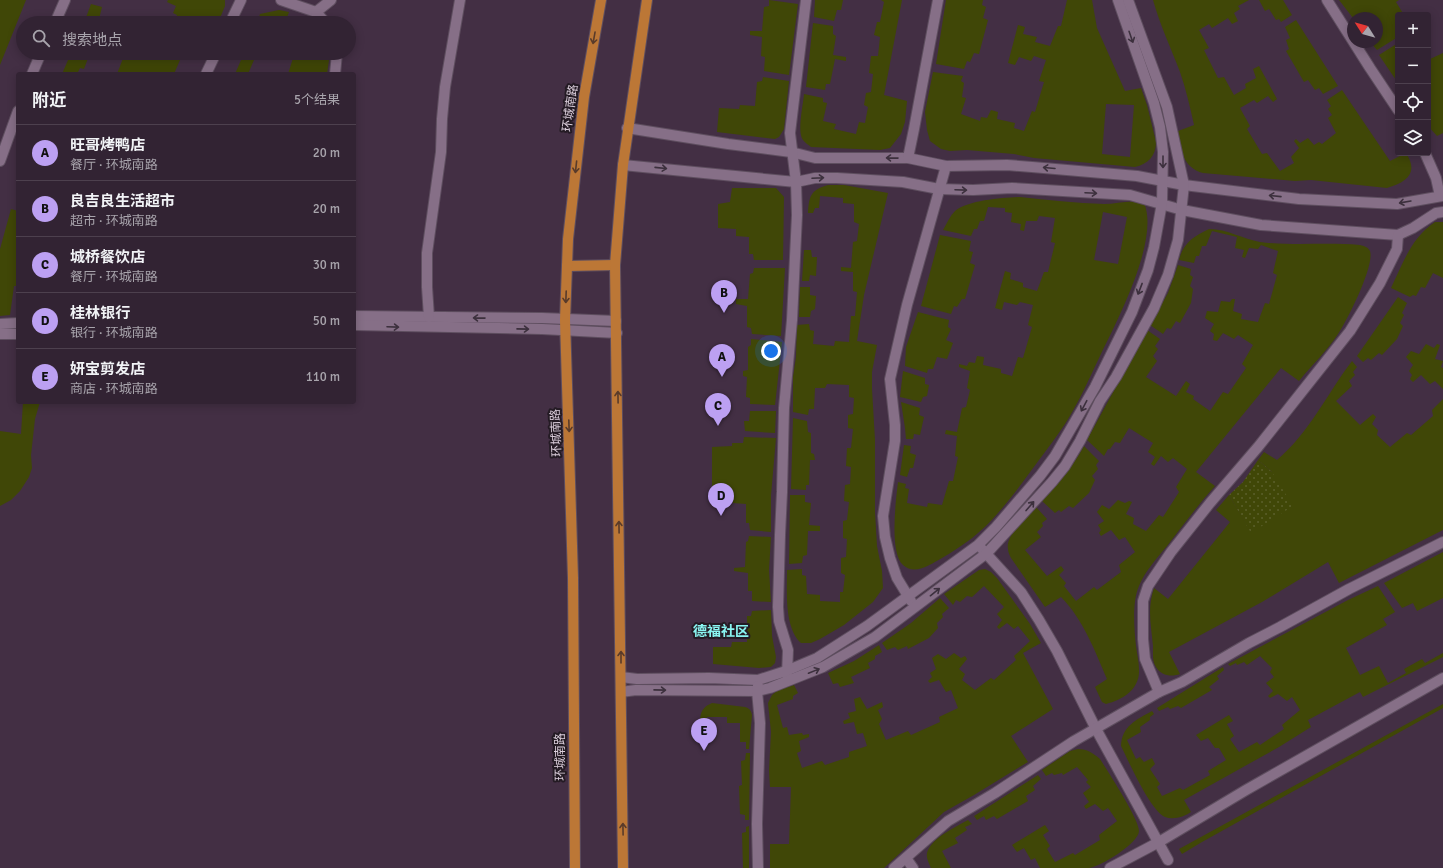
<!DOCTYPE html>
<html lang="zh">
<meta charset="utf-8">
<style>
body{margin:0;font-family:Signika,"Noto Sans SC",sans-serif;background:#3d2f3f;color:#f1f3f6}
.controls{position:absolute;right:12px;top:12px;display:grid;overflow:hidden;border-radius:4px;box-shadow:0 2px 10px #0003}
.controls button{width:36px;height:36px;display:grid;place-items:center;padding:0;border:0;border-bottom:1px solid #4d404e;background:#322333;color:#f1f3f6;font:20px sans-serif}
.compass{position:absolute;left:1347px;top:12px;width:36px;height:36px;border-radius:50%;background:#322333;box-shadow:0 2px 10px #0003;rotate:307deg}
.you{position:absolute;left:771px;top:351px;width:14px;height:14px;margin:-10px;border:3px solid #fff;border-radius:50%;background:#1a73e8;box-shadow:0 0 0 6px #1a73e833}
.badge{display:grid;place-items:center;width:26px;height:26px;border-radius:50%;background:#bca0f2;color:#111;font-size:13px;font-weight:700}
.pin{position:absolute;translate:-50% -33px;filter:drop-shadow(0 1px 2px #0008)}
.pin::after{content:'';position:absolute;top:21px;width:14px;height:12px;background:inherit;clip-path:polygon(0 0,100% 0,50% 100%)}
.list{margin:0;padding:0;list-style:none}
h2{display:flex;justify-content:space-between;align-items:center;height:52px;margin:0;padding:0 16px;font-size:17px}
h2 small{font-size:13px;font-weight:400;color:#a8a4ac}
.list li{display:grid;grid-template-columns:26px 1fr auto;gap:12px;align-items:center;box-sizing:border-box;height:56px;padding:0 16px;border-top:1px solid #4d404e}
.list b{display:block;font-size:15px;white-space:nowrap}
.list p{margin:0;font-size:13px;white-space:nowrap;color:#a8a4ac}
.list em{font-size:13px;font-style:normal;color:#a8a4ac}
.icon{flex:none;width:22px;height:22px;fill:none;stroke:currentColor;stroke-width:2;stroke-linecap:round;stroke-linejoin:round}
.map{position:relative;flex:none;width:1443px;height:868px;overflow:hidden}
.search{position:absolute;background:#322333;box-shadow:0 2px 10px #0003;left:16px;top:16px;width:340px;height:44px;display:flex;align-items:center;gap:10px;box-sizing:border-box;padding:0 14px;border-radius:22px;color:#a8a4ac;font-size:15px}
.panel{position:absolute;background:#322333;box-shadow:0 2px 10px #0003;left:16px;top:72px;width:340px;height:332px;border-radius:4px}
.map>svg:first-child{display:block}
.grass{fill:#404707;fill-rule:evenodd}
.park{fill:url(#park-dots)}
.lines{fill:none;stroke-linecap:round;stroke-linejoin:round}
.lane-casing{stroke:#5e4e5f;stroke-width:12}
.street-casing{stroke:#5e4e5f;stroke-width:12}
.primary-casing{stroke:#5e4e5f;stroke-width:12}
.lane{stroke:#866f87;stroke-width:10}
.street{stroke:#866f87;stroke-width:10}
.primary{stroke:#bc7736;stroke-width:10}
.oneway{stroke:#3c303d}
.oneway2{stroke:#593b2a}
.labels{text-anchor:middle;stroke-width:4;stroke-linejoin:round;paint-order:stroke}
.street-label{font-size:12px;fill:#dbcedb;stroke:#241b24}
.quarter-label{font-size:14px;font-weight:bold;fill:#89f5f1;stroke:#241b24}
</style>
<div class="map">
<svg width="1443" height="868" viewBox="0 0 1443 868">
<defs>
<pattern id="park-dots" width="8" height="8" patternUnits="userSpaceOnUse"><rect width="8" height="8" fill="#404707"/><path d="M2 2h.1M6 6h.1" fill="none" stroke="#5b602b" stroke-width="1.8" stroke-linecap="round"/></pattern>
</defs>
<rect width="100%" height="100%" fill="#432f44"/>
<g class="grass">
<polygon points="0,0 26,0 0,65"/>
<polygon points="168,0 225,0 225,6 218,23 179,23 175,22 177,15 173,13 176,6 167,2"/>
<polygon points="769,0 798,4 789,75 764,71 765,57 761,56 762,37 750,35 750,31 762,31 764,7 769,6"/>
<polygon points="815,0 843,0 841,10 837,10 834,21 814,17"/>
<path d="M 881,0 L 902,0 L 884,95 L 907,101 L 905,122 L 901,134 L 890,148 L 880,150 L 811,147 C 809,145 805,143 803,140 C 797,131 803,106 804,94 L 823,98 L 823,102 L 827,103 L 823,121 L 836,124 L 834,129 L 856,134 L 859,122 L 865,123 L 868,107 L 864,105 L 866,93 L 871,92 L 873,74 L 869,73 L 871,56 L 878,56 L 880,37 L 874,35 L 877,22 L 880,22 L 884,2 Z"/>
<polygon points="946,0 983,0 982,5 986,7 983,18 988,20 979,54 974,53 970,62 967,61 964,69 936,64"/>
<path d="M 1067,0 L 1092,0 L 1097,28 L 1125,91 L 1141,88 L 1147,105 L 1156,142 C 1156,156 1148,164 1135,167 L 1034,158 L 1014,154 L 967,150 L 950,151 L 941,149 L 930,141 L 927,130 L 925,112 L 933,72 L 963,76 L 961,81 L 964,83 L 962,97 L 966,98 L 961,114 L 980,121 L 981,117 L 987,118 L 991,110 L 998,112 L 997,119 L 1015,123 L 1014,128 L 1024,131 L 1032,111 L 1035,112 L 1044,82 L 1039,81 L 1046,60 L 1034,56 L 1031,61 L 1019,57 L 1015,65 L 1008,63 L 1018,25 L 1025,27 L 1023,34 L 1037,37 L 1035,42 L 1050,46 L 1058,26 L 1061,26 ZM 1106,104 L 1134,105 L 1130,157 L 1102,154 Z"/>
<path d="M 1153,0 L 1249,0 L 1238,6 L 1240,9 L 1234,13 L 1238,21 L 1232,24 L 1228,18 L 1212,28 L 1209,24 L 1199,30 L 1209,48 L 1204,50 L 1218,78 L 1224,77 L 1234,95 L 1246,88 L 1245,84 L 1256,78 L 1253,69 L 1259,66 L 1277,99 L 1273,102 L 1268,96 L 1257,103 L 1254,100 L 1240,108 L 1250,126 L 1247,129 L 1262,154 L 1267,153 L 1280,171 L 1294,163 L 1291,157 L 1299,148 L 1294,141 L 1296,139 L 1300,143 L 1308,138 L 1314,145 L 1319,142 L 1322,144 L 1336,133 L 1328,118 L 1332,115 L 1328,109 L 1331,106 L 1327,100 L 1342,90 L 1390,161 L 1406,153 C 1419,173 1407,182 1387,188 L 1311,180 L 1295,181 L 1203,173 C 1183,168 1180,149 1178,131 L 1194,125 C 1190,107 1186,89 1180,72 C 1171,48 1160,25 1153,0 Z"/>
<polygon points="1259,0 1283,0 1292,15 1281,22 1279,19 1276,20 1269,9 1265,11"/>
<polygon points="1339,0 1399,0 1396,2 1404,15 1398,15 1398,37 1377,50 1370,42 1377,42 1377,18 1353,18"/>
<polygon points="91,4 102,7 99,19 103,21 102,23 84,23"/>
<polygon points="279,10 289,12 285,23 257,23 260,14"/>
<polygon points="1296,20 1338,86 1323,94 1319,88 1315,90 1308,80 1304,82 1286,51 1289,49 1286,40 1290,38 1285,27"/>
<polygon points="813,23 833,26 833,34 836,36 833,55 846,57 846,61 835,59 830,84 826,84 825,90 806,87"/>
<polygon points="1398,43 1398,83 1379,55"/>
<polygon points="71,53 90,53 84,69 80,68 77,74 62,74"/>
<polygon points="125,53 183,53 174,74 117,74"/>
<polygon points="244,53 257,53 248,74 235,74"/>
<path d="M 316,53 L 330,53 L 327,74 L 288,74 L 293,58 C 301,59 309,57 316,53 Z"/>
<polygon points="1443,53 1443,133 1437,136 1428,126 1428,56 1430,59"/>
<polygon points="763,77 789,81 784,129 779,137 775,139 717,132 719,108 739,109 740,105 755,106 757,82 762,81"/>
<path d="M 828,185 L 844,185 L 888,193 L 864,295 L 857,341 L 877,345 L 872,372 L 872,389 L 875,440 L 875,512 L 877,546 L 882,571 L 883,588 L 873,602 L 844,625 L 820,639 L 811,643 L 801,643 C 784,627 787,591 787,570 L 802,569 L 802,575 L 806,576 L 807,594 L 820,595 L 820,601 L 840,602 L 840,592 L 843,592 L 845,575 L 841,573 L 841,558 L 846,557 L 847,539 L 843,538 L 843,521 L 847,520 L 849,502 L 844,501 L 845,485 L 850,484 L 851,467 L 846,466 L 847,448 L 851,448 L 853,429 L 848,428 L 848,415 L 853,414 L 854,398 L 849,397 L 849,385 L 827,384 L 825,388 L 815,388 L 814,409 L 809,409 L 808,415 L 793,412 L 793,377 L 796,357 L 797,325 L 809,324 L 810,330 L 814,331 L 813,344 L 834,346 L 835,341 L 849,342 L 851,316 L 855,316 L 857,292 L 853,291 L 853,272 L 841,271 L 841,267 L 851,268 L 853,242 L 857,241 L 859,224 L 854,222 L 854,204 L 843,203 L 843,198 L 820,196 L 819,208 L 815,208 L 813,213 L 808,213 C 809,197 810,190 828,185 Z"/>
<polygon points="732,188 776,188 784,197 783,260 754,260 753,254 749,254 749,237 736,236 736,229 718,228 718,204 730,202"/>
<path d="M 1020,197 C 1047,200 1076,203 1104,204 C 1117,204 1131,199 1144,203 C 1160,239 1117,321 1100,356 C 1089,379 1079,402 1065,424 C 1057,436 1048,448 1039,460 C 1025,479 1013,496 998,513 C 981,533 964,545 942,558 C 931,564 915,576 903,565 C 889,552 896,500 898,482 L 906,484 L 905,488 L 909,489 L 907,503 L 927,507 L 928,503 L 942,505 L 949,481 L 953,481 L 958,457 L 955,456 L 957,436 L 945,434 L 946,430 L 957,432 L 962,408 L 966,407 L 970,390 L 967,388 L 970,371 L 959,367 L 959,364 L 967,366 L 969,362 L 975,363 L 977,356 L 984,357 L 983,365 L 1001,369 L 1001,373 L 1012,376 L 1018,357 L 1023,358 L 1032,327 L 1028,325 L 1033,305 L 1020,302 L 1017,305 L 1004,302 L 1002,310 L 995,308 L 1005,271 L 1011,273 L 1010,279 L 1023,283 L 1023,287 L 1037,291 L 1044,272 L 1048,272 L 1055,243 L 1051,242 L 1055,218 L 1039,216 L 1037,221 L 1026,221 L 1024,231 L 1020,230 L 1021,224 L 1011,222 L 1012,213 L 1005,212 L 1005,208 L 988,207 L 984,221 L 980,221 L 977,229 L 974,229 L 971,236 L 943,230 C 947,223 950,216 955,211 C 969,200 1002,198 1020,197 ZM 1103,212 L 1127,217 L 1118,264 L 1094,260 Z"/>
<polygon points="11,209 18,211 18,286 14,286 10,315 0,316 0,249"/>
<path d="M 1435,222 L 1443,222 L 1443,278 L 1433,273 L 1425,288 L 1421,287 L 1416,296 L 1413,295 L 1410,297 L 1391,288 C 1403,263 1411,238 1435,222 Z"/>
<path d="M 1209,229 C 1227,229 1243,239 1260,242 C 1293,246 1327,242 1360,245 C 1364,246 1368,247 1370,251 C 1375,265 1347,321 1338,334 C 1327,351 1312,365 1299,381 L 1281,368 L 1196,472 L 1215,486 C 1198,505 1183,525 1167,546 C 1157,558 1145,571 1139,586 C 1132,602 1134,628 1136,646 C 1137,654 1139,662 1139,670 C 1140,689 1123,700 1106,704 L 1102,702 L 1095,687 L 1107,679 C 1095,651 1083,619 1061,597 L 1045,607 L 1011,558 C 1010,556 1008,552 1008,549 C 1005,535 1028,517 1036,507 L 1047,519 L 1042,523 L 1043,526 L 1037,532 L 1041,537 L 1025,550 L 1047,576 L 1061,566 L 1064,570 L 1059,575 L 1066,583 L 1064,586 L 1076,601 L 1094,587 L 1097,590 L 1121,572 L 1119,565 L 1135,552 L 1125,537 L 1119,540 L 1111,530 L 1101,536 L 1099,533 L 1101,530 L 1098,525 L 1104,521 L 1097,512 L 1102,505 L 1109,509 L 1118,500 L 1125,503 L 1129,501 L 1132,502 L 1126,514 L 1134,518 L 1133,524 L 1146,531 L 1159,515 L 1163,517 L 1179,492 L 1176,487 L 1187,469 L 1173,458 L 1168,462 L 1161,456 L 1154,466 L 1151,464 L 1155,457 L 1148,452 L 1153,443 L 1129,428 L 1120,443 L 1115,442 L 1110,449 L 1108,449 L 1104,456 L 1087,440 L 1147,330 L 1160,339 L 1155,346 L 1158,349 L 1153,356 L 1157,361 L 1146,377 L 1176,396 L 1186,381 L 1190,384 L 1186,392 L 1194,396 L 1193,399 L 1210,411 L 1223,392 L 1228,394 L 1246,368 L 1242,364 L 1253,345 L 1238,335 L 1234,339 L 1223,333 L 1217,341 L 1213,340 L 1214,334 L 1210,331 L 1214,324 L 1205,318 L 1207,311 L 1218,312 L 1221,301 L 1230,302 L 1232,299 L 1235,299 L 1233,311 L 1242,314 L 1241,319 L 1258,322 L 1265,303 L 1269,304 L 1277,275 L 1273,273 L 1278,251 L 1261,245 L 1258,249 L 1249,248 L 1245,258 L 1242,257 L 1244,250 L 1235,248 L 1237,237 L 1212,231 L 1206,246 L 1202,246 L 1199,256 L 1196,256 L 1194,263 L 1179,260 C 1183,243 1194,236 1209,229 Z"/>
<polygon points="940,235 971,241 969,251 973,252 970,263 975,265 965,299 962,299 957,307 954,306 951,314 921,306"/>
<polygon points="804,250 811,250 812,257 817,257 816,276 810,275 809,281 802,281"/>
<polygon points="1178,265 1191,269 1190,275 1193,277 1190,286 1193,289 1191,303 1180,323 1176,321 1171,329 1167,328 1163,334 1150,325 1168,293"/>
<polygon points="754,268 785,268 781,336 752,334 751,328 747,327 747,306 736,304 736,299 748,299 750,274 753,273"/>
<polygon points="800,287 810,287 810,295 816,296 815,309 811,311 810,317 799,317"/>
<polygon points="1398,297 1407,303 1402,313 1404,315 1400,323 1403,326 1397,339 1382,355 1379,353 1371,360 1368,358 1363,362 1357,356"/>
<polygon points="918,312 949,320 948,327 951,329 946,340 953,343 947,359 937,357 933,369 928,369 927,373 905,366 906,347"/>
<polygon points="751,339 782,342 775,405 750,404 750,398 746,397 747,377 743,376 743,371 748,370 748,347 751,345"/>
<polygon points="1426,344 1434,348 1437,344 1440,345 1435,359 1443,361 1441,367 1443,368 1443,389 1435,381 1430,384 1421,375 1413,382 1410,379 1412,375 1409,371 1413,365 1406,357 1411,351 1419,354"/>
<path d="M 1352,361 L 1357,367 L 1353,372 L 1355,375 L 1349,381 L 1352,386 L 1336,401 L 1360,425 L 1373,414 L 1376,417 L 1372,424 L 1378,430 L 1377,435 L 1390,447 L 1407,433 L 1411,435 L 1433,416 L 1432,410 L 1443,399 L 1443,530 L 1339,583 L 1328,562 L 1262,602 L 1169,652 L 1180,674 C 1172,677 1161,676 1156,667 C 1152,661 1153,653 1153,646 C 1151,624 1147,609 1154,588 L 1168,599 L 1230,522 L 1216,510 L 1229,495 L 1251,532 L 1272,472 L 1258,460 L 1264,452 L 1277,460 C 1309,433 1327,394 1352,361 Z"/>
<polygon points="903,371 925,378 925,384 929,385 927,396 923,397 921,402 900,397"/>
<polygon points="23,402 40,402 35,419 31,455 32,468 29,477 20,491 11,500 0,506 0,431 21,434"/>
<polygon points="901,402 920,408 919,415 924,417 920,435 914,434 913,439 906,439 905,428"/>
<polygon points="750,411 776,411 775,433 745,431 744,421 749,421"/>
<polygon points="793,418 807,421 808,432 811,433 811,453 814,454 815,460 810,460 809,485 806,485 806,490 791,489"/>
<polygon points="744,437 776,438 771,495 771,532 750,530 749,523 746,523 746,504 733,503 733,498 712,498 712,447 732,446 732,443 743,443"/>
<polygon points="904,445 911,446 910,453 916,455 913,468 910,468 907,477 900,475"/>
<path d="M 1084,446 L 1099,461 L 1096,465 L 1098,469 L 1092,476 L 1095,480 L 1089,493 L 1073,508 L 1069,506 L 1061,512 L 1059,510 L 1055,513 L 1042,501 C 1059,483 1072,468 1084,446 Z"/>
<polygon points="790,495 805,495 805,502 811,503 809,525 820,526 820,531 808,531 807,555 803,556 802,563 789,564"/>
<polygon points="749,536 771,537 769,570 771,602 752,601 752,591 748,591 748,573 734,571 734,568 745,567 746,542 748,541"/>
<polygon points="1443,552 1443,598 1417,611 1413,603 1402,608 1384,583"/>
<polygon points="985,569 991,572 997,578 1030,624 1041,643 1023,653 1053,709 1011,736 1028,762 974,795 944,812 884,868 770,868 770,844 789,844 791,787 770,787 769,771 771,732 768,703 772,695 778,690 794,685 798,693 793,696 793,699 777,705 783,728 787,727 789,735 802,733 803,735 809,734 809,737 799,741 801,751 797,753 802,768 822,761 825,765 849,757 849,752 867,746 863,733 857,734 854,722 844,724 843,721 850,718 848,713 856,711 854,699 860,697 867,709 882,702 883,707 878,710 882,719 879,724 886,740 908,731 911,735 940,722 939,717 958,708 951,690 946,692 939,680 930,683 928,681 932,677 930,673 936,669 932,658 938,654 946,659 954,653 961,658 965,656 967,659 959,669 965,674 962,680 975,690 991,678 994,680 1016,660 1014,656 1030,641 1018,626 1014,629 1007,623 999,629 997,627 1002,620 997,614 1004,607 984,586 972,597 967,596 960,602 956,600 953,605 944,594 979,570"/>
<path d="M 1378,586 L 1395,612 L 1383,619 L 1387,625 L 1346,648 L 1360,675 L 1379,666 L 1388,683 L 1406,673 L 1404,669 L 1422,659 L 1425,663 L 1443,653 L 1443,657 L 1363,697 L 1360,692 L 1308,720 L 1311,727 L 1279,747 L 1184,800 L 1191,812 C 1184,817 1173,820 1165,817 C 1150,810 1129,762 1121,746 C 1122,726 1136,720 1152,711 L 1154,714 L 1150,717 L 1150,720 L 1140,727 L 1141,732 L 1127,740 L 1136,759 L 1140,757 L 1144,762 L 1152,758 L 1155,764 L 1150,769 L 1160,784 L 1157,787 L 1162,796 L 1180,788 L 1183,790 L 1210,775 L 1208,771 L 1226,760 L 1219,748 L 1215,748 L 1208,738 L 1201,741 L 1196,735 L 1229,715 L 1233,721 L 1227,724 L 1234,736 L 1230,739 L 1239,752 L 1257,742 L 1260,745 L 1284,729 L 1282,725 L 1300,710 L 1292,697 L 1287,701 L 1278,694 L 1270,698 L 1268,696 L 1273,691 L 1266,683 L 1274,677 L 1270,672 L 1272,668 L 1260,656 L 1247,665 L 1244,662 L 1237,665 L 1236,663 L 1230,666 L 1228,664 L 1348,600 Z"/>
<polygon points="940,598 949,608 942,614 943,617 937,623 938,628 929,638 908,649 907,646 898,650 895,647 887,650 882,643 911,623"/>
<polygon points="771,610 772,636 776,657 775,663 771,667 759,668 713,664 713,647 731,647 732,642 747,642 747,616 751,616 752,611"/>
<polygon points="879,645 882,652 875,656 875,659 868,663 870,668 851,677 854,683 840,687 838,683 833,684 828,673 854,661"/>
<polygon points="1223,667 1224,670 1217,676 1219,679 1209,687 1212,690 1181,708 1178,706 1170,709 1168,707 1159,711 1157,708"/>
<path d="M 712,703 L 745,707 C 749,708 751,710 752,715 L 749,749 L 746,749 L 746,742 L 740,742 L 740,723 L 727,723 L 727,717 L 707,717 L 706,727 L 704,728 L 703,731 L 699,730 C 701,717 698,709 712,703 Z"/>
<polygon points="1443,704 1443,708 1202,842 1182,854 1179,849"/>
<path d="M 1078,749 C 1087,749 1093,753 1100,759 C 1108,772 1139,819 1139,831 C 1139,843 1100,867 1089,868 C 1073,868 1057,868 1040,868 L 1035,858 L 1031,860 L 1024,848 L 1017,852 L 1012,845 L 1045,825 L 1049,831 L 1043,835 L 1050,846 L 1047,849 L 1055,862 L 1073,853 L 1075,855 L 1100,840 L 1099,835 L 1117,821 L 1108,808 L 1103,811 L 1095,804 L 1086,809 L 1084,806 L 1089,802 L 1083,793 L 1091,787 L 1086,782 L 1088,780 L 1077,767 L 1063,775 L 1062,773 L 1054,775 L 1052,773 L 1046,776 L 1042,770 L 1070,751 Z"/>
<polygon points="746,753 750,753 749,820 745,820 745,815 740,814 739,786 742,785 741,761 745,760"/>
<polygon points="1038,775 1041,779 1033,786 1035,790 1026,796 1028,801 997,819 994,816 986,820 984,816 977,820 974,816"/>
<path d="M 968,820 L 972,824 L 965,827 L 967,830 L 955,838 L 958,843 L 942,851 L 951,868 L 931,868 C 929,863 926,858 927,853 C 931,838 956,827 968,820 Z"/>
<polygon points="749,826 749,868 743,868 742,833 746,832 746,827"/>
</g>
<polygon class="park" points="1258,460 1272,472 1293,506 1251,533 1229,495 1243,482"/>
<g class="lines">
<g class="lane-casing">
<g id="lane">
<polyline points="281,0 316,12 326,23"/>
<polyline points="1327,0 1370,68 1398,110"/>
<polyline points="316,12 331,0"/>
<polyline points="55,23 65,0"/>
<polyline points="230,23 241,0"/>
<polyline points="32,74 41,53"/>
<polyline points="206,74 216,53"/>
<polyline points="335,74 337,53"/>
<polyline points="627,128 728,144 791,152 815,158 908,158 946,166 1007,165 1032,167 1137,176 1184,185 1299,199 1397,204 1443,196"/>
<polyline points="1425,153 1436,178 1440,196"/>
<polyline points="908,158 914,129 938,0"/>
<polyline points="0,161 18,111"/>
<polyline points="623,165 796,182 815,178 837,178 903,182 939,189 973,190 1012,188 1130,195 1182,210 1261,225 1398,235 1413,228 1436,213 1443,212"/>
<polyline points="982,549 1021,592 1039,620 1057,651 1096,729 1168,860"/>
<polyline points="911,601 897,578 890,558 885,537 883,516 895,441 895,425 890,379 907,305 946,166"/>
<polyline points="787,675 788,650 779,621 778,607 780,535 782,492 784,408 792,320 797,215 796,182 790,133 806,0"/>
<polyline points="621,677 637,679 709,678 758,680 786,671 817,658 867,626 978,545 996,527 1040,476 1055,456 1095,387 1132,312 1148,270 1154,247 1162,203 1163,152 1160,127 1154,103 1118,0"/>
<polyline points="621,692 636,690 757,691 770,688 823,667 875,637 987,553 1052,482 1065,466 1080,441 1100,401 1116,377 1154,308 1168,275 1178,240 1184,185 1167,107 1128,0"/>
<polyline points="1159,692 1145,659 1143,639 1143,601 1148,586 1171,552 1210,503 1258,447 1350,331 1380,283 1397,249 1398,235"/>
<polyline points="906,858 913,868"/>
<polyline points="758,868 757,824 760,723 757,691 758,686"/>
<polyline points="894,868 948,821 995,793 1074,741 1159,692 1182,682 1249,643 1280,627 1349,589 1443,542"/>
<polyline points="1110,868 1159,842 1246,790 1443,678"/>
</g>
</g>
<g class="street-casing">
<g id="street">
<polyline points="354,316 542,318 616,321"/>
<polyline points="429,317 427,287 427,253 441,152 442,119 445,87 460,0"/>
<polyline points="0,324 18,323"/>
<polyline points="354,325 542,329 617,333"/>
<polyline points="0,334 18,334"/>
</g>
</g>
<g class="primary-casing">
<g id="primary">
<polyline points="567,266 615,265"/>
<polyline points="575,868 573,578 565,320 568,239 584,97 601,0"/>
<polyline points="623,868 615,265 623,165 647,0"/>
</g>
</g>
<use href="#lane" class="lane"/>
<use href="#street" class="street"/>
<use href="#primary" class="primary"/>
</g>
<defs><path id="oneway-shaft" d="M-6 0H5M1.5-3L5.5 0L1.5 3" fill="none" stroke-width="1.6" stroke-linecap="round" stroke-linejoin="round"/></defs>
<g class="oneway">
<use href="#oneway-shaft" transform="translate(1131 37) rotate(71)"/>
<use href="#oneway-shaft" transform="translate(892 158) rotate(-179)"/>
<use href="#oneway-shaft" transform="translate(1163 162) rotate(90)"/>
<use href="#oneway-shaft" transform="translate(661 168) rotate(6)"/>
<use href="#oneway-shaft" transform="translate(1049 168) rotate(-175)"/>
<use href="#oneway-shaft" transform="translate(818 178) rotate(-3)"/>
<use href="#oneway-shaft" transform="translate(961 190) rotate(2)"/>
<use href="#oneway-shaft" transform="translate(1091 193) rotate(3)"/>
<use href="#oneway-shaft" transform="translate(1275 196) rotate(-174)"/>
<use href="#oneway-shaft" transform="translate(1405 202) rotate(170)"/>
<use href="#oneway-shaft" transform="translate(1140 289) rotate(111)"/>
<use href="#oneway-shaft" transform="translate(479 318) rotate(-179)"/>
<use href="#oneway-shaft" transform="translate(393 327) rotate(2)"/>
<use href="#oneway-shaft" transform="translate(523 329) rotate(1)"/>
<use href="#oneway-shaft" transform="translate(1084 406) rotate(118)"/>
<use href="#oneway-shaft" transform="translate(1030 506) rotate(-49)"/>
<use href="#oneway-shaft" transform="translate(935 592) rotate(-39)"/>
<use href="#oneway-shaft" transform="translate(814 671) rotate(-22)"/>
<use href="#oneway-shaft" transform="translate(660 690) rotate(1)"/>
</g>
<g class="oneway2">
<use href="#oneway-shaft" transform="translate(594 38) rotate(100)"/>
<use href="#oneway-shaft" transform="translate(576 167) rotate(96)"/>
<use href="#oneway-shaft" transform="translate(566 297) rotate(92)"/>
<use href="#oneway-shaft" transform="translate(618 397) rotate(-91)"/>
<use href="#oneway-shaft" transform="translate(569 426) rotate(88)"/>
<use href="#oneway-shaft" transform="translate(619 527) rotate(-91)"/>
<use href="#oneway-shaft" transform="translate(621 657) rotate(-90)"/>
<use href="#oneway-shaft" transform="translate(623 829) rotate(-91)"/>
</g>
<g class="labels">
<g class="street-label">
<text transform="translate(570 108) rotate(-82)" y="4">环城南路</text>
<text transform="translate(556 433) rotate(-92)" y="4">环城南路</text>
<text transform="translate(560 757) rotate(-90)" y="4">环城南路</text>
</g>
<g class="quarter-label">
<text x="721" y="636">德福社区</text>
</g>
</g>
</svg>
<div class="controls">
<button>+</button>
<button>−</button>
<button><svg class="icon" aria-label="locate" viewBox="0 0 24 24"><circle cx="12" cy="12" r="6"/><path d="M12 2v4M12 18v4M2 12h4M18 12h4"/></svg></button>
<button><svg class="icon" aria-label="layers" viewBox="0 0 24 24"><path d="M12 4l9 5-9 5-9-5zM3 14l9 5 9-5"/></svg></button>
</div>
<svg class="compass" viewBox="-18 -18 36 36"><path d="M0-13l5 13h-10z" fill="#e53935"/><path d="M0 13l5-13h-10z" fill="#a8a4ac"/></svg>
<div class="you"></div>
<div class="pin badge" style="left:722px;top:377px">A</div>
<div class="pin badge" style="left:724px;top:313px">B</div>
<div class="pin badge" style="left:718px;top:426px">C</div>
<div class="pin badge" style="left:721px;top:516px">D</div>
<div class="pin badge" style="left:704px;top:751px">E</div>
<div class="search"><svg class="icon" aria-label="search" viewBox="0 0 24 24"><circle cx="10" cy="10" r="6"/><path d="M15 15l6 6"/></svg>搜索地点</div>
<section class="panel">
<h2>附近<small>5个结果</small></h2>
<ul class="list">
<li><span class="badge">A</span><div><b>旺哥烤鸭店</b><p>餐厅 · 环城南路</p></div><em>20 m</em></li>
<li><span class="badge">B</span><div><b>良吉良生活超市</b><p>超市 · 环城南路</p></div><em>20 m</em></li>
<li><span class="badge">C</span><div><b>城桥餐饮店</b><p>餐厅 · 环城南路</p></div><em>30 m</em></li>
<li><span class="badge">D</span><div><b>桂林银行</b><p>银行 · 环城南路</p></div><em>50 m</em></li>
<li><span class="badge">E</span><div><b>妍宝剪发店</b><p>商店 · 环城南路</p></div><em>110 m</em></li>
</ul>
</section>
</div>
